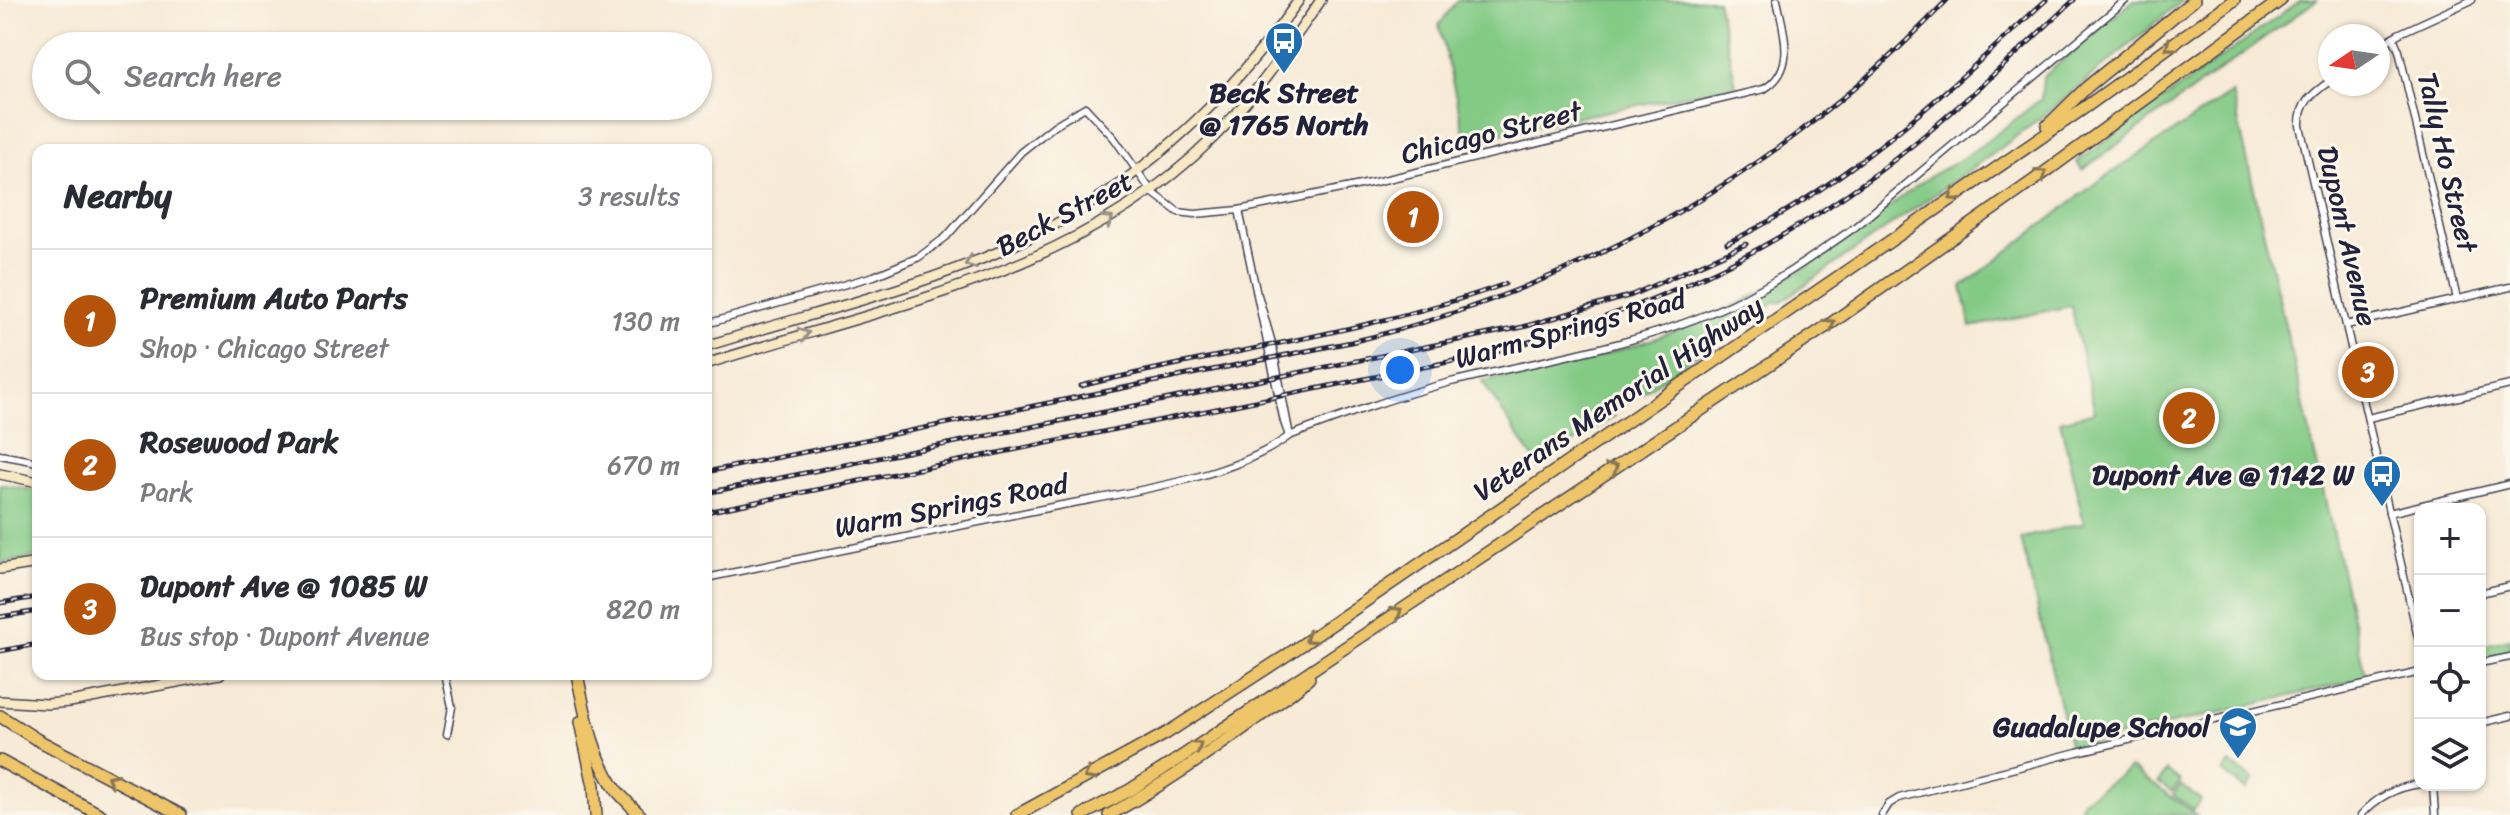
<!DOCTYPE html>
<meta charset="utf-8">
<style>
body{margin:0;font-family:Sriracha,sans-serif;background:#f2f2f3;color:#2b2b33}
.controls{position:absolute;right:24px;bottom:24px;display:grid;overflow:hidden;border-radius:16px;box-shadow:0 2px 6px #0004}
.controls button{width:72px;height:72px;display:grid;place-items:center;padding:0;border:0;border-bottom:2px solid #e1e1e2;background:#fff;color:#2b2b33;font:40px sans-serif}
.compass{position:absolute;left:2318px;top:24px;width:72px;height:72px;border-radius:50%;background:#fff;box-shadow:0 2px 6px #0004;rotate:257deg}
.you{position:absolute;left:1400px;top:370px;width:28px;height:28px;margin:-20px;border:6px solid #fff;border-radius:50%;background:#1a73e8;box-shadow:0 0 0 12px #1a73e833}
.badge{display:grid;place-items:center;width:52px;height:52px;border-radius:50%;background:#b45309;color:#fff;font-size:26px;font-weight:700}
.pin{position:absolute;translate:-50% -50%;border:4px solid #fff;box-shadow:0 2px 8px #0006}
.list{margin:0;padding:0;list-style:none}
h2{display:flex;justify-content:space-between;align-items:center;height:104px;margin:0;padding:0 32px;font-size:34px}
h2 small{font-size:26px;font-weight:400;color:#7c7c81}
.list li{display:grid;grid-template-columns:52px 1fr auto;gap:24px;align-items:center;box-sizing:border-box;height:144px;padding:0 32px;border-top:2px solid #e1e1e2}
.list b{display:block;font-size:30px;white-space:nowrap}
.list p{margin:0;font-size:26px;white-space:nowrap;color:#7c7c81}
.list em{font-size:26px;font-style:normal;color:#7c7c81}
.icon{flex:none;width:44px;height:44px;fill:none;stroke:currentColor;stroke-width:2;stroke-linecap:round;stroke-linejoin:round}
.map{position:relative;flex:none;width:2510px;height:815px;overflow:hidden}
.search{position:absolute;background:#fff;box-shadow:0 2px 6px #0004;left:32px;top:32px;width:680px;height:88px;display:flex;align-items:center;gap:20px;box-sizing:border-box;padding:0 28px;border-radius:44px;color:#7c7c81;font-size:30px}
.panel{position:absolute;background:#fff;box-shadow:0 2px 6px #0004;left:32px;top:144px;width:680px;height:536px;border-radius:16px}
.map>svg:first-child{display:block}
.green{fill:#83ca85;stroke:#527660;stroke-width:2}
.lines{fill:none;stroke-linecap:round;stroke-linejoin:round}
.street-casing{stroke:#424052;stroke-width:9}
.secondary-casing{stroke:#424052;stroke-width:12}
.highway-casing{stroke:#424052;stroke-width:14}
.street{stroke:#fff;stroke-width:6}
.secondary{stroke:#f8e8c3;stroke-width:9}
.highway{stroke:#eec569;stroke-width:11}
.rail-casing{stroke:#22223b;stroke-width:5}
.rail{stroke:#fbf7ec;stroke-width:2;stroke-dasharray:6;stroke-linecap:butt}
.oneway{stroke:#887452}
.oneway2{stroke:#988f86}
.labels{text-anchor:middle;stroke-width:6;stroke-linejoin:round;paint-order:stroke}
.poi-label{font-size:28px;font-weight:bold;fill:#22223b;stroke:#fbf7ec;text-anchor:end}
.street-label{font-size:28px;fill:#22223b;stroke:#fbf7ec}
</style>
<div class="map">
<svg width="2510" height="815" viewBox="0 0 2510 815">
<rect width="100%" height="100%" fill="#fbf7ec"/>
<filter id="ink" filterUnits="userSpaceOnUse"><feTurbulence type="fractalNoise" baseFrequency=".0125" numOctaves="2"/><feDisplacementMap in="SourceGraphic" scale="16" xChannelSelector="R" yChannelSelector="G"/><feConvolveMatrix kernelMatrix="1 2 1 2 8 2 1 2 1" color-interpolation-filters="sRGB"/></filter>
<filter id="wash" filterUnits="userSpaceOnUse"><feTurbulence type="fractalNoise" baseFrequency=".006" numOctaves="4" result="noise"/><feDisplacementMap in="SourceGraphic" scale="32" xChannelSelector="R" yChannelSelector="G"/><feGaussianBlur stdDeviation="1.8" result="paint"/><feColorMatrix in="noise" values="0 0 0 0 0 0 0 0 0 0 0 0 0 0 0 0 0 1.4 0 .05"/><feComposite in="paint" operator="in"/></filter>
<g filter="url(#wash)">
<rect width="100%" height="100%" fill="#f7ead6"/>
<g class="green">
<polygon points="1458,0 1717,0 1736,85 1466,140 1439,25"/>
<path d="M 2134,0 L 2183,0 L 2056,106 L 1997,151 L 1779,303 L 1776,301 L 1614,412 L 1615,416 L 1538,466 L 1482,381 C 1609,362 1728,320 1836,248 C 1866,228 1893,202 1922,182 C 1935,172 1951,166 1964,157 C 1991,140 2016,118 2041,99 L 2043,77 Z"/>
<polygon points="2301,0 2317,0 2082,170 2077,162"/>
<polygon points="2232,93 2366,678 2070,748 2021,538 2084,523 2060,421 2095,412 2071,306 1971,327 1962,287 2096,183"/>
<polygon points="0,484 38,491 38,557 0,563"/>
<polygon points="2510,639 2510,653 2480,658 2480,646"/>
<polygon points="2230,763 2253,780 2246,790 2223,772"/>
<polygon points="2131,768 2196,815 2076,815 2083,800"/>
<polygon points="2167,771 2181,781 2172,792 2158,782"/>
<polygon points="2181,785 2201,800 2193,810 2173,795"/>
</g>
</g>
<g filter="url(#ink)">
<g class="lines">
<g class="street-casing">
<g id="street">
<polyline points="2393,37 2399,51 2457,299"/>
<polyline points="2378,47 2398,34 2472,0"/>
<path d="M 2330,81 C 2312,94 2299,103 2300,126 L 2420,646"/>
<polyline points="1239,210 1284,422 1289,436"/>
<polyline points="1258,295 1272,343 1289,431"/>
<path d="M 706,324 L 874,276 L 919,257 L 946,237 L 1021,152 L 1055,125 L 1085,107 L 1114,138 L 1152,192 L 1178,212 L 1195,214 L 1239,210 L 1375,182 L 1764,89 C 1798,69 1783,30 1777,0"/>
<polyline points="2346,325 2510,287"/>
<polyline points="2368,418 2510,385"/>
<polyline points="0,455 38,462"/>
<polyline points="2389,513 2510,484"/>
<path d="M 706,578 C 821,554 937,531 1052,507 C 1123,493 1232,479 1289,436 C 1342,416 1396,396 1451,382 C 1546,359 1642,345 1731,304 C 1776,283 1815,255 1855,227 L 2126,0"/>
<polyline points="2480,593 2510,586"/>
<polyline points="2480,663 2510,657"/>
<polyline points="445,674 452,707 447,734"/>
<polyline points="2480,723 2510,716"/>
<polyline points="2433,785 2435,815"/>
<polyline points="1882,815 1889,804 1899,798 2077,752 2420,672"/>
<path d="M 2361,815 C 2377,797 2397,787 2420,784"/>
</g>
</g>
<g class="secondary-casing">
<g id="secondary">
<path d="M 706,346 C 808,314 914,290 1012,246 C 1130,192 1225,105 1299,0"/>
<path d="M 706,364 C 883,307 1075,275 1212,139 C 1254,98 1287,49 1321,0"/>
<polyline points="0,474 38,482"/>
<polyline points="0,569 38,563"/>
<polyline points="0,701 47,704 70,702 220,674"/>
</g>
</g>
<g class="highway-casing">
<g id="highway">
<polyline points="2047,126 2087,87 2194,0"/>
<path d="M 577,674 C 585,713 593,760 618,792 C 625,800 633,808 640,815"/>
<polyline points="0,716 36,739 181,815"/>
<polyline points="580,722 594,786 596,815"/>
<polyline points="0,761 101,815"/>
<polyline points="1017,815 1167,733 1287,655 2087,106 2234,0"/>
<polyline points="1082,815 1130,790 1172,763 1833,322 2033,181 2281,0"/>
<path d="M 1109,815 C 1156,789 1201,759 1245,727 C 1267,711 1289,696 1309,678"/>
</g>
</g>
<use href="#street" class="street"/>
<use href="#secondary" class="secondary"/>
<use href="#highway" class="highway"/>
<g class="rail-casing">
<g id="rail">
<path d="M 1727,243 C 1849,185 1948,90 2046,0"/>
<path d="M 1081,386 C 1222,351 1368,333 1505,284"/>
<path d="M 706,472 L 1351,342 C 1580,287 1785,171 1947,0"/>
<polyline points="706,493 1523,327 1632,295 1746,244"/>
<path d="M 706,512 L 1483,355 C 1628,316 1751,265 1873,176 C 1944,123 2009,60 2074,0"/>
<polyline points="0,603 38,597"/>
<polyline points="0,617 38,611"/>
<polyline points="0,651 38,644"/>
</g>
</g>
<use href="#rail" class="rail"/>
</g>
<defs><path id="oneway-chevron" d="M-2-3.5L2.5 0L-2 3.5" fill="none" stroke-width="1.6" stroke-linecap="round" stroke-linejoin="round" transform="scale(2)"/></defs>
<g class="oneway">
<use href="#oneway-chevron" transform="translate(2170 46) rotate(144)"/>
<use href="#oneway-chevron" transform="translate(2042 174) rotate(-36)"/>
<use href="#oneway-chevron" transform="translate(1954 196) rotate(146)"/>
<use href="#oneway-chevron" transform="translate(1830 324) rotate(-34)"/>
<use href="#oneway-chevron" transform="translate(1613 468) rotate(-34)"/>
<use href="#oneway-chevron" transform="translate(1397 612) rotate(-34)"/>
<use href="#oneway-chevron" transform="translate(1310 638) rotate(146)"/>
<use href="#oneway-chevron" transform="translate(1197 746) rotate(-34)"/>
<use href="#oneway-chevron" transform="translate(1089 775) rotate(151)"/>
<use href="#oneway-chevron" transform="translate(112 779) rotate(-152)"/>
</g>
<g class="oneway2">
<use href="#oneway-chevron" transform="translate(1108 220) rotate(-31)"/>
<use href="#oneway-chevron" transform="translate(970 263) rotate(159)"/>
<use href="#oneway-chevron" transform="translate(804 334) rotate(-17)"/>
</g>
</g>
<defs>
<g id="bus-pin" transform="scale(2)"><path d="M0 17L-7.5 6A9.5 9.5 0 1 1 7.5 6Z" fill="#1f6fb2" stroke="#fbf7ec"/><path d="M-5-6H5V4H4V6H2V4H-2V6H-4V4H-5ZM-3.5-4V0h7V-4ZM-3.5 1.2v1.5H-2V1.2ZM2 1.2v1.5H3.5V1.2Z" fill="#fff"/></g>
<g id="school-pin" transform="scale(2)"><path d="M0 17L-7.5 6A9.5 9.5 0 1 1 7.5 6Z" fill="#1f6fb2" stroke="#fbf7ec"/><path d="M0-5L7-2L0 1L-7-2ZM-4 1L0 2.5L4 1V4Q0 6-4 4Z" fill="#fff"/></g>
</defs>
<g fill-rule="evenodd">
<use href="#bus-pin" x="1284" y="41"/>
<use href="#bus-pin" x="2382" y="474"/>
<use href="#school-pin" x="2238" y="726"/>
</g>
<g class="labels">
<g class="poi-label">
<text x="1284" y="102" text-anchor="middle">Beck Street<tspan x="1284" dy="32">@ 1765 North</tspan></text>
<text x="2354" y="484">Dupont Ave @ 1142 W</text>
<text x="2210" y="736">Guadalupe School</text>
</g>
<g class="street-label">
<text transform="translate(1491 132) rotate(-14)" y="10">Chicago Street</text>
<text transform="translate(2448 162) rotate(77)" y="10">Tally Ho Street</text>
<text transform="translate(1064 213) rotate(-28)" y="10">Beck Street</text>
<text transform="translate(2348 236) rotate(77)" y="10">Dupont Avenue</text>
<text transform="translate(1570 328) rotate(-15)" y="10">Warm Springs Road</text>
<text transform="translate(1618 398) rotate(-34)" y="10">Veterans Memorial Highway</text>
<text transform="translate(951 505) rotate(-11)" y="10">Warm Springs Road</text>
</g>
</g>
</svg>
<div class="controls">
<button>+</button>
<button>−</button>
<button><svg class="icon" aria-label="locate" viewBox="0 0 24 24"><circle cx="12" cy="12" r="6"/><path d="M12 2v4M12 18v4M2 12h4M18 12h4"/></svg></button>
<button><svg class="icon" aria-label="layers" viewBox="0 0 24 24"><path d="M12 4l9 5-9 5-9-5zM3 14l9 5 9-5"/></svg></button>
</div>
<svg class="compass" viewBox="-18 -18 36 36"><path d="M0-13l5 13h-10z" fill="#e53935"/><path d="M0 13l5-13h-10z" fill="#7c7c81"/></svg>
<div class="you"></div>
<div class="pin badge" style="left:1413px;top:217px">1</div>
<div class="pin badge" style="left:2189px;top:418px">2</div>
<div class="pin badge" style="left:2368px;top:372px">3</div>
<div class="search"><svg class="icon" aria-label="search" viewBox="0 0 24 24"><circle cx="10" cy="10" r="6"/><path d="M15 15l6 6"/></svg>Search here</div>
<section class="panel">
<h2>Nearby<small>3 results</small></h2>
<ul class="list">
<li><span class="badge">1</span><div><b>Premium Auto Parts</b><p>Shop · Chicago Street</p></div><em>130 m</em></li>
<li><span class="badge">2</span><div><b>Rosewood Park</b><p>Park</p></div><em>670 m</em></li>
<li><span class="badge">3</span><div><b>Dupont Ave @ 1085 W</b><p>Bus stop · Dupont Avenue</p></div><em>820 m</em></li>
</ul>
</section>
</div>
